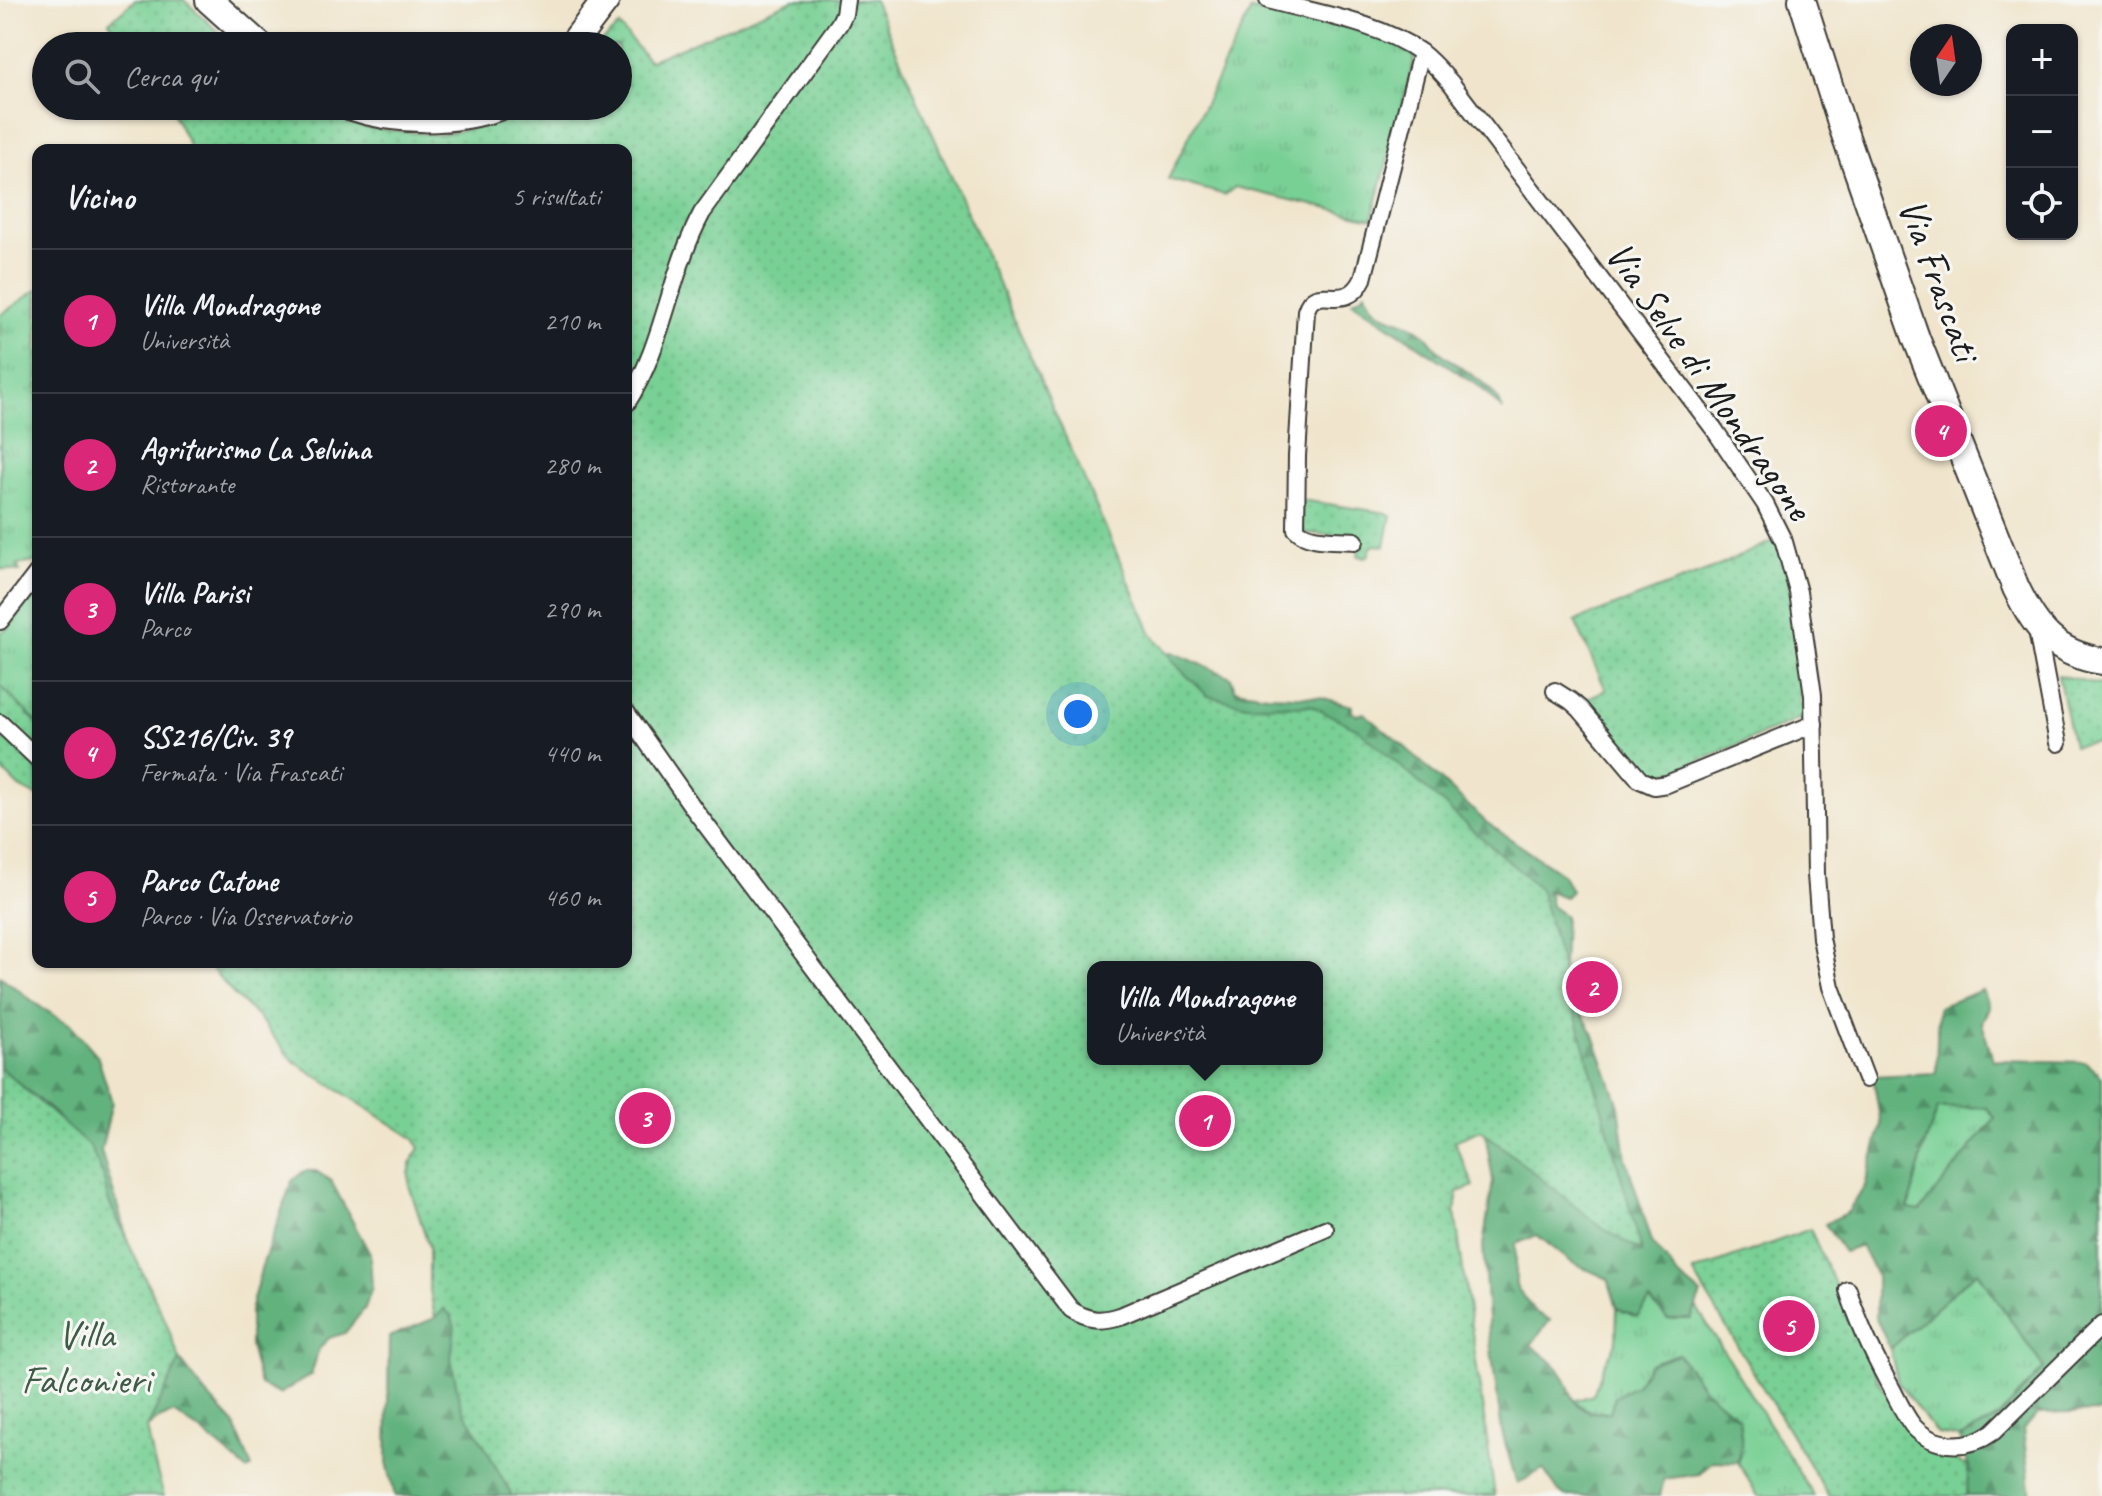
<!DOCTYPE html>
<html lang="it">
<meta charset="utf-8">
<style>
body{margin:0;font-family:Caveat,sans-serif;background:#20242c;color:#f1f3f6}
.controls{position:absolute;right:24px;top:24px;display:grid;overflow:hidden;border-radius:16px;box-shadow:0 2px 6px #0004}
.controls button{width:72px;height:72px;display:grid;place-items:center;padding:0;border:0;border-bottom:2px solid #363941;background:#171b24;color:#f1f3f6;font:40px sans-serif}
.compass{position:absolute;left:1910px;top:24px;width:72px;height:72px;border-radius:50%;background:#171b24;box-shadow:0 2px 6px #0004;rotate:13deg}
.you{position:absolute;left:1078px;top:714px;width:28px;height:28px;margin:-20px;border:6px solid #fff;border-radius:50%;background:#1a73e8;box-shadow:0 0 0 12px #1a73e833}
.badge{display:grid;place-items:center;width:52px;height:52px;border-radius:50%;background:#db2777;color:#fff;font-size:26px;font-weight:700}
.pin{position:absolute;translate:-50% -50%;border:4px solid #fff;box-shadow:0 2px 8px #0006}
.popup{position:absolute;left:1087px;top:961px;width:236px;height:104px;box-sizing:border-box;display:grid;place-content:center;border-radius:16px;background:#171b24;filter:drop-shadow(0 2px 6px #0005);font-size:26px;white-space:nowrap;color:#9ea1a6}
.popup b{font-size:30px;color:#f1f3f6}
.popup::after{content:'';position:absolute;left:50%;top:100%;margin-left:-16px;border:16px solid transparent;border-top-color:#171b24}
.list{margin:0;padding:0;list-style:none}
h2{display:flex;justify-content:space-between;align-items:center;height:104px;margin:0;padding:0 32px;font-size:34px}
h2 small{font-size:26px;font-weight:400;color:#9ea1a6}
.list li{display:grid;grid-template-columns:52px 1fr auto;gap:24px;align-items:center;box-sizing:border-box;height:144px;padding:0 32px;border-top:2px solid #363941}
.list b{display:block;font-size:30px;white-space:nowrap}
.list p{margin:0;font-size:26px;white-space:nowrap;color:#9ea1a6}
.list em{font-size:26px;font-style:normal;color:#9ea1a6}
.icon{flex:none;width:44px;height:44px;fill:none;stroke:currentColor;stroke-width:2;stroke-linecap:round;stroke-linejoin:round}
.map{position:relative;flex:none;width:2102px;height:1496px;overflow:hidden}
.search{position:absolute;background:#171b24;box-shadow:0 2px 6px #0004;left:32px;top:32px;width:600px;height:88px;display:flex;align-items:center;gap:20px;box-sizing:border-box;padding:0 28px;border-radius:44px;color:#9ea1a6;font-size:30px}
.panel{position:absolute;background:#171b24;box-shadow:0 2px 6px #0004;left:32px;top:144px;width:600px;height:824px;border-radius:16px}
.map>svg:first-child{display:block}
.grass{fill:url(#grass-tufts);stroke:#4a7658;stroke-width:2}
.forest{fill:url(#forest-firs);stroke:#3f674d;stroke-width:2;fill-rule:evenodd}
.park{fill:url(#park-dots);stroke:#4a7658;stroke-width:2;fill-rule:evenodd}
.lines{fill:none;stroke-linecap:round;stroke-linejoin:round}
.minor-casing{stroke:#3c3a36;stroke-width:20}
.primary-casing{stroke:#3c3a36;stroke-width:30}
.minor{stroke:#fff;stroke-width:16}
.primary{stroke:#fff;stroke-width:26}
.labels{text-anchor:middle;stroke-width:6;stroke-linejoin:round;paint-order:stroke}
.street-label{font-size:40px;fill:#1c1c1c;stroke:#f6f6f2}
.park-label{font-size:40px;fill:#3d5b46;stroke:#f6f6f2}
</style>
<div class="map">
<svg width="2102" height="1496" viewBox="0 0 2102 1496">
<defs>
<pattern id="grass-tufts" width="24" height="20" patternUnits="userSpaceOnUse" patternTransform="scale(2)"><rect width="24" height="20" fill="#79d095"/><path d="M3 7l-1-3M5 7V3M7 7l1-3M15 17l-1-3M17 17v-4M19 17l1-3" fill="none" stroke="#68b280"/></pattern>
<pattern id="forest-firs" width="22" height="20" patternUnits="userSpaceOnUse" patternTransform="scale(2)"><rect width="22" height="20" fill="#62b27e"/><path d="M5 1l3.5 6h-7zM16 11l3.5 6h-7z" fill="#509066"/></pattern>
<pattern id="park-dots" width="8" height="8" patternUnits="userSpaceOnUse" patternTransform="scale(2)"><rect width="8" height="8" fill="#79d095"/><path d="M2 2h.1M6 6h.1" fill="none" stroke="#68b280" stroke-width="1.8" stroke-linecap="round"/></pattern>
</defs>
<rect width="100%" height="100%" fill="#f6f6f2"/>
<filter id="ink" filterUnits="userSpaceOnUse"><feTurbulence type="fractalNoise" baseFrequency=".0125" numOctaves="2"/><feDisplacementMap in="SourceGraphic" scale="16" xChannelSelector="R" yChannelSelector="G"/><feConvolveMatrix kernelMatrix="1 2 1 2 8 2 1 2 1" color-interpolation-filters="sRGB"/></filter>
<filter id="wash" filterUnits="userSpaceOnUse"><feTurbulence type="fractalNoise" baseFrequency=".006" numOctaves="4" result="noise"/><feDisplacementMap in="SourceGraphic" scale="32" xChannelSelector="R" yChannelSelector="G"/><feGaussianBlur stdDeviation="1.8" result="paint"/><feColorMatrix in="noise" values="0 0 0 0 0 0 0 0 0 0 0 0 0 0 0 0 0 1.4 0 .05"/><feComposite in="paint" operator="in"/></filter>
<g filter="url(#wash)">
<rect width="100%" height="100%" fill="#f0e5cc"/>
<g class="grass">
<polygon points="1251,10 1311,19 1364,32 1394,42 1415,57 1372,219 1235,187 1225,195 1168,179"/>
<polygon points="38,289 38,558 34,562 17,565 20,571 0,569 0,315"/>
<polygon points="38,590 38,724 0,685 0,633 9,627"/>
<polygon points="1986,1107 1995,1118 1920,1212 1908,1209 1924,1147 1938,1108"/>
<polygon points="1976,1270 2044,1368 1999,1417 1960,1438 1937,1434 1898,1383 1890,1349"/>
<polygon points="1650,1300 1691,1319 1696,1307 1814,1496 1758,1496 1738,1462 1742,1444 1739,1418 1706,1391 1678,1354 1649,1364 1637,1385 1615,1397 1611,1412 1593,1413 1573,1401 1593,1395 1604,1365 1616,1343 1617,1308 1637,1317"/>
</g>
<g class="forest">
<path d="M 1365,291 C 1378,323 1394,314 1418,329 C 1427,334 1432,345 1440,352 C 1462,371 1492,381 1503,410 L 1480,387 L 1352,301 L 1363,295 Z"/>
<path d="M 1172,652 L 1231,677 L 1235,690 L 1268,695 L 1320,697 L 1352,706 L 1352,712 L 1357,715 L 1364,713 L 1405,747 L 1486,822 L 1563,875 L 1571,891 L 1565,897 L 1548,891 L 1551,906 L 1565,916 L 1562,997 L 1582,1014 L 1593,1033 L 1619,1106 L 1626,1159 L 1652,1242 L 1677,1274 L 1701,1294 L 1691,1319 L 1667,1319 L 1650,1300 L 1637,1317 L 1617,1308 L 1608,1279 L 1571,1262 L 1537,1235 L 1516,1244 L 1516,1286 L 1535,1312 L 1550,1320 L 1531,1345 C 1540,1353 1554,1361 1560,1371 C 1577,1397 1569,1415 1610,1412 L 1615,1397 L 1636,1385 L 1649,1364 L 1678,1354 L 1706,1391 L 1739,1418 L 1742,1444 L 1738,1462 L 1712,1461 L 1700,1474 L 1664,1479 L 1660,1496 L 1565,1496 L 1559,1492 L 1543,1469 L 1517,1484 L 1502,1432 L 1489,1334 L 1483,1245 L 1493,1181 L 1475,1070 L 1148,672 Z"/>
<polygon points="0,976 42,1008 71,1025 97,1055 112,1102 101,1151 128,1241 108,1200 103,1175 55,1114 0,1067"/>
<path d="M 1982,990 L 1989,1007 L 1982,1023 L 1993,1060 L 2086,1062 L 2102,1077 L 2102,1412 L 2038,1414 L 2023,1429 L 2031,1496 L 1967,1496 L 1968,1467 L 1960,1438 L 1999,1417 L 2044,1368 L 1977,1271 L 1890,1349 L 1876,1318 L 1876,1275 L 1861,1246 L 1844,1252 L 1825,1224 L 1848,1212 L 1865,1186 L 1881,1125 L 1873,1076 L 1936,1073 L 1938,1007 ZM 1986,1107 L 1995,1118 L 1920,1211 L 1908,1209 L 1924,1147 L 1938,1108 Z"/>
<polygon points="304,1171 316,1171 331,1181 370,1254 372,1287 365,1308 345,1333 329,1338 319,1349 311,1375 279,1394 260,1385 250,1346 250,1311 262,1266 292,1181"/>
<polygon points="444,1309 451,1315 455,1327 454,1342 459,1399 464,1411 472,1423 512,1496 395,1496 387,1462 389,1337 435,1318"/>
<polygon points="180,1360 207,1395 234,1424 252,1467 247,1470 202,1432 173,1413 159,1419 147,1428"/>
</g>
<g class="park">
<polygon points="135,0 184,0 234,46 127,46 109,22"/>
<path d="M 793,0 L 874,0 L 1152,634 L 1180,669 L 1208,696 L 1246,705 L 1312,706 L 1358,729 L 1540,889 L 1642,1251 L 1602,1228 L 1481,1130 L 1454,1141 L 1474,1186 L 1458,1192 L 1455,1212 L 1495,1496 L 512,1496 L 472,1423 L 464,1412 L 459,1399 L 451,1358 L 455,1327 L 451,1315 L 444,1309 L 435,1318 L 429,1285 L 429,1247 L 409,1185 L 409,1174 L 412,1161 L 420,1148 L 413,1138 L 292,1060 L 257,1016 L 235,996 L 206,962 L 626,962 L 626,150 L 191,150 L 170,106 L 314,106 L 322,111 L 367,128 L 438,135 L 494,124 L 533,106 L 618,106 L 618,46 L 597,46 L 619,26 L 649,61 ZM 1093,967 L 1317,967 L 1317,1059 L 1093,1059 Z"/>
<polygon points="1301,500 1387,513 1391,516 1385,546 1374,545 1370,549 1368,557 1358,556 1361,537 1306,533 1300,527"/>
<path d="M 1777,539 C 1795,588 1801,640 1803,692 L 1800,695 L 1800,704 L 1804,706 L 1804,717 L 1651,781 L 1583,700 L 1606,690 L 1575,621 L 1712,569 Z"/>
<polygon points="2058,675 2102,685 2102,741 2073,746"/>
<polygon points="0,685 38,724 38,797 19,787 0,768"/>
<polygon points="0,1067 90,1147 103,1175 108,1200 165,1320 180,1360 147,1428 154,1462 164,1496 0,1496"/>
<polygon points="1810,1229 1878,1380 1912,1435 1968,1467 1967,1496 1828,1496 1693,1272"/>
</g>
</g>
<g filter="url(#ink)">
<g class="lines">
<g class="minor-casing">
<g id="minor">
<path d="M 1268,0 C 1317,14 1378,22 1420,52 C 1432,61 1441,72 1451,83 L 1714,429 L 1765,504 L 1784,542 L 1798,592 L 1813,695 L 1816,875 L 1821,938 L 1831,987 L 1866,1079"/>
<path d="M 626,404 C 664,346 669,274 702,213 L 839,24 L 844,14 L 846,0"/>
<path d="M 1355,541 C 1337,539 1309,543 1296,529 L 1297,456 L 1306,311 C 1315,279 1345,316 1363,279 L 1421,53"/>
<polyline points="0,621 38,572"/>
<polyline points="2037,630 2058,743"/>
<polyline points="1555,691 1571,701 1580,709 1640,780 1654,786 1667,784 1814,724"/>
<path d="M 626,712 L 694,809 L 1071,1310 C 1088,1321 1101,1322 1120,1316 L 1325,1229"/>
<polyline points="0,723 38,759"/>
<path d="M 1848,1290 C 1858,1323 1872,1352 1888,1382 C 1896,1396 1903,1413 1913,1426 C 1934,1449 1968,1450 1993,1432 L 2102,1325"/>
</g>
</g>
<g class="primary-casing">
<g id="primary">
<polyline points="209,0 260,46"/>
<path d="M 1802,0 L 1842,126 L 1916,338 L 2016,588 C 2036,629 2055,654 2102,661"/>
<polyline points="571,46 606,0"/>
<path d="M 349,106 C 396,122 453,123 501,106"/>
</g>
</g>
<use href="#minor" class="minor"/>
<use href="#primary" class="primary"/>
</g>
</g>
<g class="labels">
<g class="street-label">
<text transform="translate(1940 279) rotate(70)" y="14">Via Frascati</text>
<text transform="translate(1710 380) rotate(55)" y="14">Via Selve di Mondragone</text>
</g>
<g class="park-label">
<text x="86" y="1347">Villa<tspan x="86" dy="46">Falconieri</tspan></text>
</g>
</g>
</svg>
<div class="controls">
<button>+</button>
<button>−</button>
<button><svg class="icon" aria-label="locate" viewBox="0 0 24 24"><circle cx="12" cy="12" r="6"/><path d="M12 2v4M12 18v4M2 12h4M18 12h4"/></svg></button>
</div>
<svg class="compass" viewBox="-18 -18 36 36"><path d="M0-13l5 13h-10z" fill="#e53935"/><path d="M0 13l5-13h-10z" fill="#9ea1a6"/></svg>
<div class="you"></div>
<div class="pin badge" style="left:1205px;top:1121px">1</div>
<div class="popup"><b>Villa Mondragone</b>Università</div>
<div class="pin badge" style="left:1592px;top:987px">2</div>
<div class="pin badge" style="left:645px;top:1118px">3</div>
<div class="pin badge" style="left:1941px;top:431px">4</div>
<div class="pin badge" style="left:1789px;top:1326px">5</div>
<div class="search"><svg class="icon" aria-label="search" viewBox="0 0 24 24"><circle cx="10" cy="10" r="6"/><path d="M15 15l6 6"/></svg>Cerca qui</div>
<section class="panel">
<h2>Vicino<small>5 risultati</small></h2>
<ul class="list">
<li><span class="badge">1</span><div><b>Villa Mondragone</b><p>Università</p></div><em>210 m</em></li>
<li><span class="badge">2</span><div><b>Agriturismo La Selvina</b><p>Ristorante</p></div><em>280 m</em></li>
<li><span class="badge">3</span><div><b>Villa Parisi</b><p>Parco</p></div><em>290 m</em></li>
<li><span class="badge">4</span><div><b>SS216/Civ. 39</b><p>Fermata · Via Frascati</p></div><em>440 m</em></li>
<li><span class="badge">5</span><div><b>Parco Catone</b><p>Parco · Via Osservatorio</p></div><em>460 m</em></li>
</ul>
</section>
</div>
